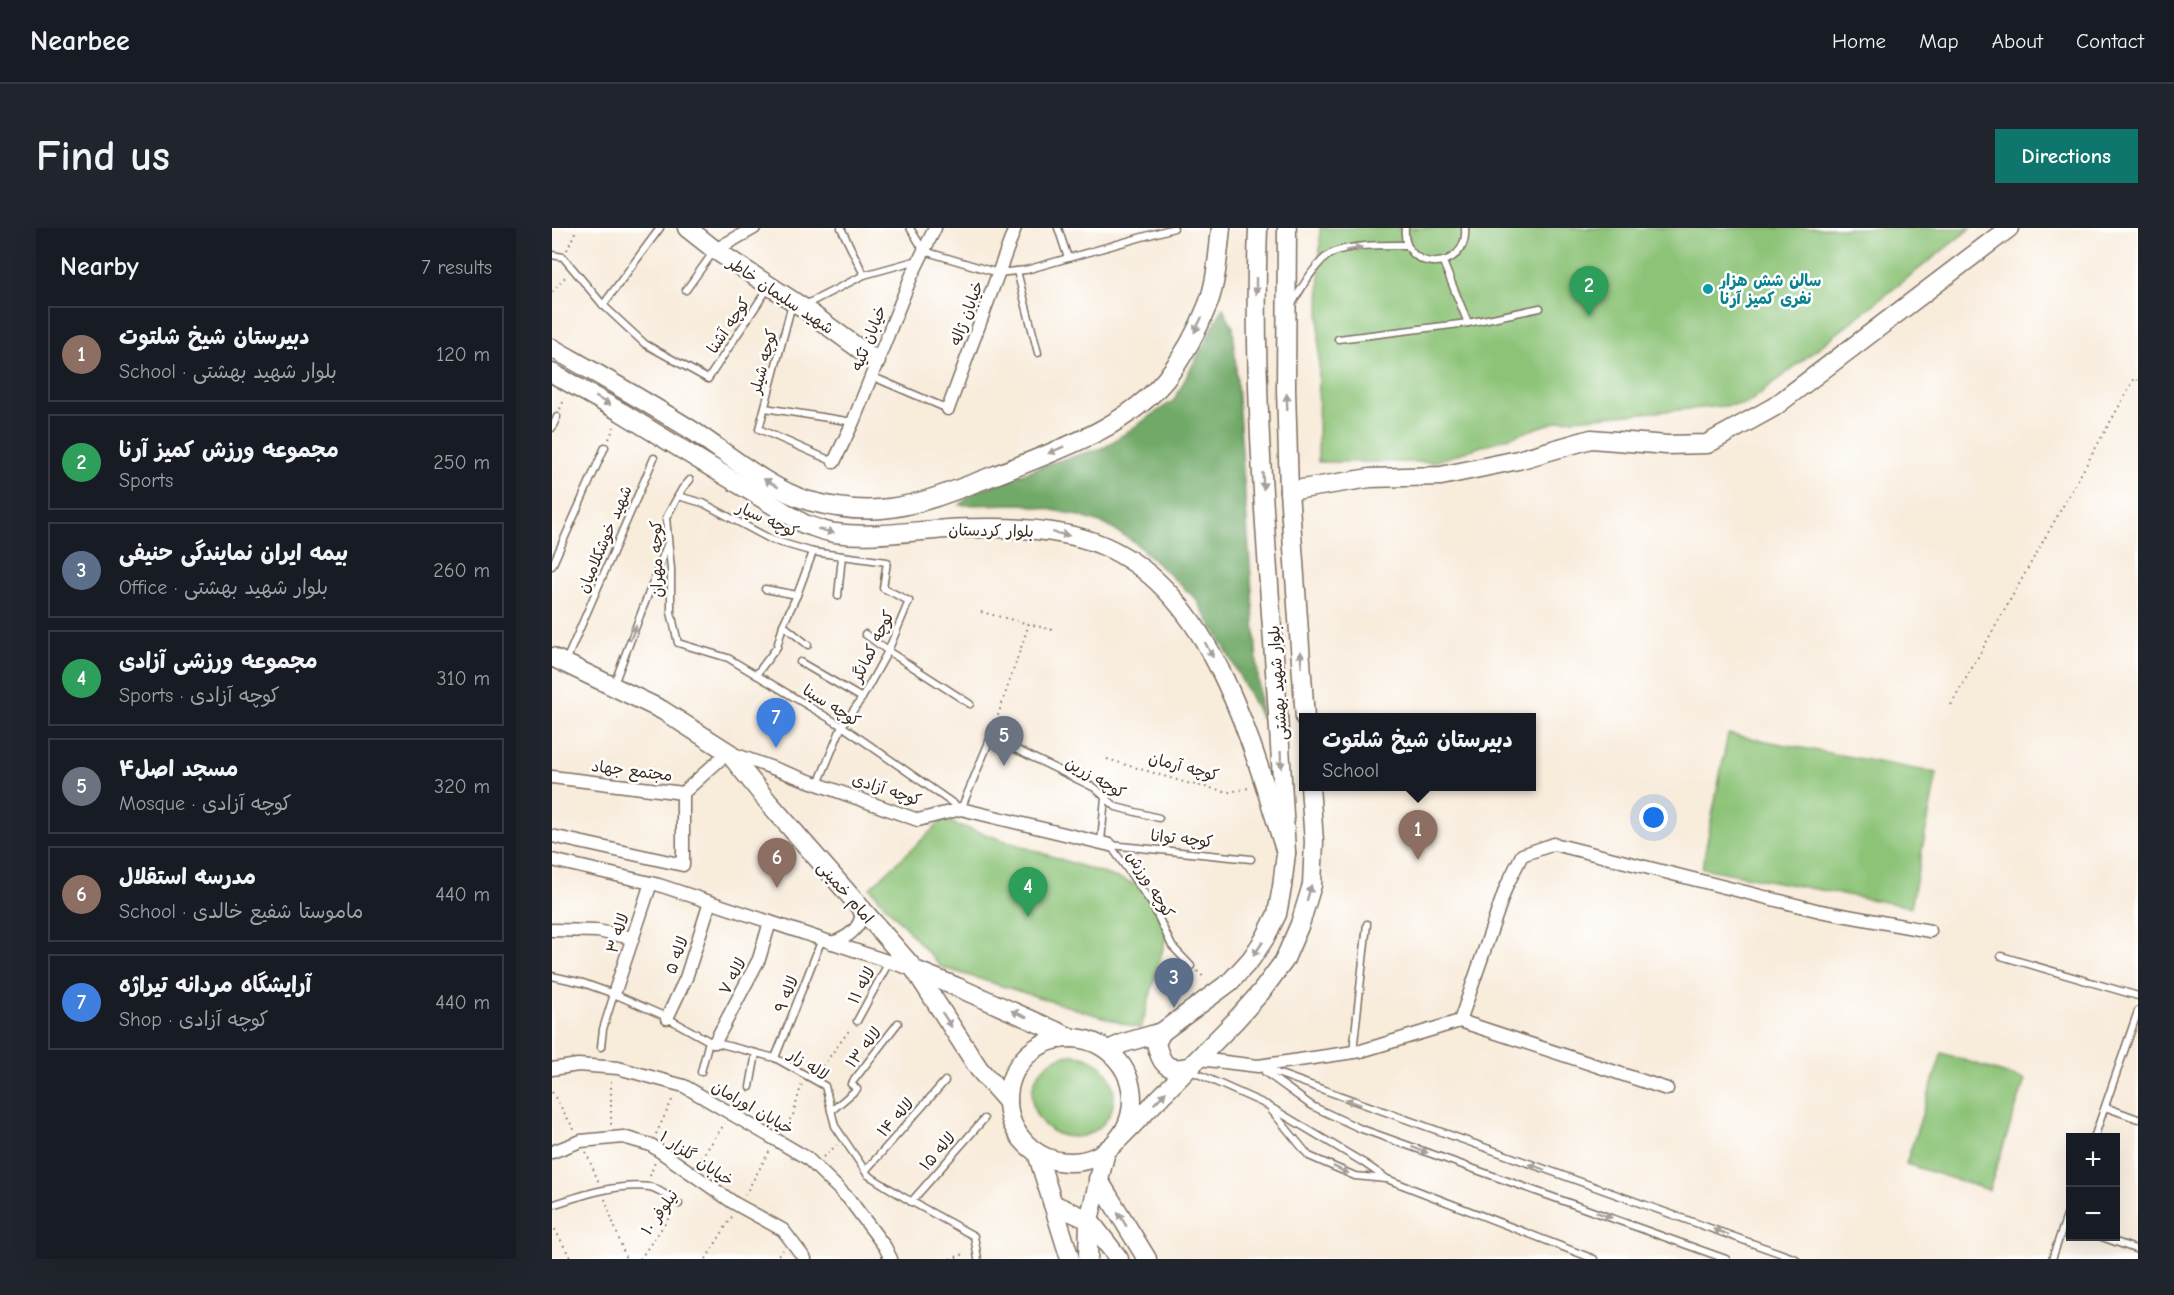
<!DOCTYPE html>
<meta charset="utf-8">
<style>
body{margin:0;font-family:"Comic Neue","Playpen Sans Arabic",sans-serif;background:#20242c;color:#f1f3f6}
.controls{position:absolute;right:18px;bottom:18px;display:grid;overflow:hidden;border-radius:0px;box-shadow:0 6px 24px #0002}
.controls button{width:54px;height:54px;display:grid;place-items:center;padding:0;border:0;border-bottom:2px solid #363941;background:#171b24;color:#f1f3f6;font:30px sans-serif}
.you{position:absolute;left:1102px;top:590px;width:21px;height:21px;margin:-15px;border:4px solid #fff;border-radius:50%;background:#1a73e8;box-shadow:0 0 0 9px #1a73e833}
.badge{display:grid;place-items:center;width:39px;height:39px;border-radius:50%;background:#0f766e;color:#fff;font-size:20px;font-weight:700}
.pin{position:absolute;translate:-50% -50px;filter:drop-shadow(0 2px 3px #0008)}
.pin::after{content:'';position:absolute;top:32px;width:21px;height:18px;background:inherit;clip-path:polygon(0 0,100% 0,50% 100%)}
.popup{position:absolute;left:747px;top:485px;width:237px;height:78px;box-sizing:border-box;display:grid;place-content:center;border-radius:0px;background:#171b24;filter:drop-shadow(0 2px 4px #0005);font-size:20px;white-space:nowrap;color:#9ea1a6}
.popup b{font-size:22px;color:#f1f3f6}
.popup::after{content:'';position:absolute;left:50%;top:100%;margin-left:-12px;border:12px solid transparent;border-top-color:#171b24}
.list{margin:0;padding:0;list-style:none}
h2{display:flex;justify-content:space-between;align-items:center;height:78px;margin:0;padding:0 24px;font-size:26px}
h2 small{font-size:20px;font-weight:400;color:#9ea1a6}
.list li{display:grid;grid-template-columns:39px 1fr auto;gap:18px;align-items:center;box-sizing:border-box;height:96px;margin:0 12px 12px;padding:0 12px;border:2px solid #363941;border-radius:0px}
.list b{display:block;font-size:22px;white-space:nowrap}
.list p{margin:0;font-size:20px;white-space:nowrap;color:#9ea1a6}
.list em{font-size:20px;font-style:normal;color:#9ea1a6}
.map{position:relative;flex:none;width:1586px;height:1031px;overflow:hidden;border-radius:0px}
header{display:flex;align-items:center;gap:36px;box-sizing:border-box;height:84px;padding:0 30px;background:#171b24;border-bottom:2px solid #363941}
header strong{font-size:28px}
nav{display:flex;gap:33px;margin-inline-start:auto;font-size:21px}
.intro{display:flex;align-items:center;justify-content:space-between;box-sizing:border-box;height:144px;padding:0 36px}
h1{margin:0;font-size:42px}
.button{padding:15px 27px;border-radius:0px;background:#0f766e;color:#fff;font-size:21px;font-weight:700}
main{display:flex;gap:36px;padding:0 36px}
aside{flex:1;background:#171b24;border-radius:0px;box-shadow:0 6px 24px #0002}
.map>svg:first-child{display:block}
.green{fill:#8cc377;stroke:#64764a;stroke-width:1.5}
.forest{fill:#71a968;stroke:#566a43;stroke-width:1.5}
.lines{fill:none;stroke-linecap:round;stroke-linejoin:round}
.lane-casing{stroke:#7d6e60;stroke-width:9}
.street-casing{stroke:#7d6e60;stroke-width:15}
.secondary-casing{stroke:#7d6e60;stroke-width:21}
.path{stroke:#7d6e60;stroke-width:2;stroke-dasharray:1.5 4.5;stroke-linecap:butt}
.lane{stroke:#fff;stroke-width:6}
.street{stroke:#fff;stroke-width:12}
.secondary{stroke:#fff;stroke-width:18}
.oneway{fill:#a79f9a}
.culture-dot{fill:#0f9aa8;stroke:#fff;stroke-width:2}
.labels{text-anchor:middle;stroke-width:5;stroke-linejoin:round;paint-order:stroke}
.culture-label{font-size:16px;font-weight:bold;fill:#0d838f;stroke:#fff;text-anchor:start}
.street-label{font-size:16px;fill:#3b2a1e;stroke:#fff}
</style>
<header>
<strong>Nearbee</strong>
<nav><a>Home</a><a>Map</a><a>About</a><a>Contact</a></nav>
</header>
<div class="intro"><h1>Find us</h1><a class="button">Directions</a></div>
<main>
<aside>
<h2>Nearby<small>7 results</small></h2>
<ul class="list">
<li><span class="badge" style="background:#8d6e63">1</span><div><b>دبیرستان شیخ شلتوت</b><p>School · بلوار شهید بهشتی</p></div><em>120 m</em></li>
<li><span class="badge" style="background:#2e9e5b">2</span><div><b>مجموعه ورزش کمیز آرنا</b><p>Sports</p></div><em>250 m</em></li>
<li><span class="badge" style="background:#5c6f8a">3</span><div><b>بیمه ایران نمایندگی حنیفی</b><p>Office · بلوار شهید بهشتی</p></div><em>260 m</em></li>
<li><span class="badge" style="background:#2e9e5b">4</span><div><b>مجموعه ورزشی آزادی</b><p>Sports · کوچه آزادی</p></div><em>310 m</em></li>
<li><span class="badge" style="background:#6b7280">5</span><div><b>مسجد اصل۴</b><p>Mosque · کوچه آزادی</p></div><em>320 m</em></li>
<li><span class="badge" style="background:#8d6e63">6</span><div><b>مدرسه استقلال</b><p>School · ماموستا شفیع خالدی</p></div><em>440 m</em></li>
<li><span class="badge" style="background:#3f7fe0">7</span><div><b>آرایشگاه مردانه تیراژه</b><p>Shop · کوچه آزادی</p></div><em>440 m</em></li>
</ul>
</aside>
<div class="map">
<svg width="1586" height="1031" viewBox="0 0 1586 1031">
<rect width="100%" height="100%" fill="#fff"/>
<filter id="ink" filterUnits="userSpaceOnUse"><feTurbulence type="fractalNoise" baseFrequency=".0167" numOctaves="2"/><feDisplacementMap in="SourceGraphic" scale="12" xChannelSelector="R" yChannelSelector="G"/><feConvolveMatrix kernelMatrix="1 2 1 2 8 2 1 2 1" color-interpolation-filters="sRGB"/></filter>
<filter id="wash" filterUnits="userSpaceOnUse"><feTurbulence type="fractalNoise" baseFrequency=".008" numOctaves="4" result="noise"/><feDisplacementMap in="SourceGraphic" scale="24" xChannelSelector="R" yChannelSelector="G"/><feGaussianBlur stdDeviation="1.35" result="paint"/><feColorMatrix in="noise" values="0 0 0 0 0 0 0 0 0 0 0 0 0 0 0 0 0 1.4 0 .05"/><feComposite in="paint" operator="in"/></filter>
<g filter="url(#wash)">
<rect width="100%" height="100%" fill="#f8ecdb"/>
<g class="green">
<polygon points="768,0 1419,0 1195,176 1009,192 882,234 766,234"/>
<polygon points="1176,506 1385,545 1359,679 1150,640"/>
<polygon points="391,592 589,658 616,702 589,801 389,739 318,660"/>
<polygon points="1390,825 1473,852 1437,962 1354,936"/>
<circle cx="521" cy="868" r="41"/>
</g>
<polygon class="forest" points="671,80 681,99 709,490 673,420 644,371 581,313 554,297 524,287 471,276 408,277 422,264 499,235 553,219 622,172"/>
</g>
<g filter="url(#ink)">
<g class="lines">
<g class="lane-casing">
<g id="lane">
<polyline points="289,0 312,47"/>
<polyline points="358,0 372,23 446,45 474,42 622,0"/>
<polyline points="506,0 516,30"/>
<path d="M 853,0 C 849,46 917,45 913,0"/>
<polyline points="0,27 11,29 51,77 93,116 156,151 216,60"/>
<polyline points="891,34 916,95"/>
<polyline points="465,43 486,125"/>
<polyline points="134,62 162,23"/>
<polyline points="240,76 207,201 282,234"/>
<path d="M 740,76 C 749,61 764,33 780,25 C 799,16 834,17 855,17"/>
<polyline points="51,77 108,0"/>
<polyline points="253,77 312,47 366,32"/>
<polyline points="786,111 916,95 988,80"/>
<polyline points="319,148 396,181"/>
<polyline points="213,180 301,194"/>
<polyline points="0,200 5,189"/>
<polyline points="138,252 130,261 114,290 119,341 119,384 126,415 176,430 290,498 409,581 439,509 543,560 564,579 607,590"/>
<polyline points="126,268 151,275 220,312 261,324 335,334 331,360 357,373 336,423 310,470 290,498 266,556"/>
<polyline points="0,338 53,219"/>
<polyline points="213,361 245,367 261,324"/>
<polyline points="286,368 290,328"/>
<polyline points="231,397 245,367"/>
<polyline points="313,406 336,423 418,476"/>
<polyline points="248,434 310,470"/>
<polyline points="13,435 102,230"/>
<polyline points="204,447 225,419 231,397 256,417"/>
<polyline points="62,456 115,317"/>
<polyline points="549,614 553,569"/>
<polyline points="558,617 600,676 620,718 639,738"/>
<polyline points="558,617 699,631"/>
<polyline points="1449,728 1586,768"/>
<polyline points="0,748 31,755 62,766 110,787 157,813 223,830 273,858 283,898 316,947 353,970 422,1008 426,1031"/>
<polyline points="305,793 337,734"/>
<polyline points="49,819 51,801 62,766"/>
<polyline points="801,824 815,696"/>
<polyline points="223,830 270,711"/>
<polyline points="711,840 1244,1031"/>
<polyline points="637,842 715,877 812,935 835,951 1042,1031"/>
<polyline points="149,844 157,813"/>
<polyline points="713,844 760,878 807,900 1174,1031"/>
<polyline points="198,859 204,825"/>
<polyline points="1553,879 1586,891"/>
<polyline points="279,883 305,861 299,856 346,795"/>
<polyline points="720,883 757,928 803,948 834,951"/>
<polyline points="1542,910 1586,783"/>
<polyline points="313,943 393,853"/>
<polyline points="359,974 432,891"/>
<path d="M 0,977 C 30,967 66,955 98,959 C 108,961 119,971 127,976"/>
<polyline points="1547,1008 1586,1022"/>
<polyline points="1500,1031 1518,979"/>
</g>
</g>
<g class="street-casing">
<g id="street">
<polyline points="163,22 202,0"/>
<polyline points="396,181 463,0"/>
<polyline points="282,234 301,194 359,49 383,0"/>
<polyline points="0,549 131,565 176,524 366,592 409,581 558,617"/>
<polyline points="0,608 131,637 131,565"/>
<polyline points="0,632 107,657 362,742"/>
<polyline points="0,702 45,703 81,710"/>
<path d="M 280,715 C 295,710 309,700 310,684"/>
<polyline points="62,766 99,655"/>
<polyline points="115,790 134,750 158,674"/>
<polyline points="908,793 1115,861"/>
<polyline points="163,814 207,731 218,694"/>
<polyline points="647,831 706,838 809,823 908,793 954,659 970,627 1002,616 1268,683 1378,703"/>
<polyline points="0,841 26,837 66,840 132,858 255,930 297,971 333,1019 339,1031"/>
<polyline points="0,924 29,913 71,909 99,917 182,975 231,1002 253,1031"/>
</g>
</g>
<g class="secondary-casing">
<g id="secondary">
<polyline points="135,0 163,22 250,79 324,133"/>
<polyline points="735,0 734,161 737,263 753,490"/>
<path d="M 0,120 C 47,147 95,174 141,203 C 176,226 217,261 257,273 C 283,280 311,284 338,280 C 375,275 411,259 446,246 C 503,223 573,201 614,151 C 631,129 646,102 656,76 C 665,52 666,25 669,0"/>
<path d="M 0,145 L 69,184 L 252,296 C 262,299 273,304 283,305 C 320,310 359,303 396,301 C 411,300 426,300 441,300 C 478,300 518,303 552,318 C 663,366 701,521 734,625"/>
<polyline points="737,263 818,250 889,248 966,232 1039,211 1115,217 1155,216 1222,179 1457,0"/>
<polyline points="0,429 110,482 176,524 217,575 363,742 405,759 520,810"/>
<polyline points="363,742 427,841 456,874"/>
<path d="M 610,804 L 604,815 C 610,839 616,844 640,838"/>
<circle cx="518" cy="872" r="62"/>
<path d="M 556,822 L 572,815 L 610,804 L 678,754 L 699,731 L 713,710 L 725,686 L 730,659 L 734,625 L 731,569 C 721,379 699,190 706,0"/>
<polyline points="566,912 682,794 709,764 732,733 748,696 760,657 762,614 758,558"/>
<polyline points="485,925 518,1031"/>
<polyline points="546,951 595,1031"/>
<polyline points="501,976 537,992 567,1031"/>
<polyline points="536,1031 537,992 554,923 557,920"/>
</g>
</g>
<g class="path">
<polyline points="15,22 25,0"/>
<polyline points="0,64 15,47"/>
<polyline points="8,181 13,170"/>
<polyline points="57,211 62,199"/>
<polyline points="429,384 501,402"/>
<polyline points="1399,477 1583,150 1586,152"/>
<polyline points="442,499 477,396"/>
<polyline points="555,531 635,555 677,564 697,560"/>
<polyline points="645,743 652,749"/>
<polyline points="267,843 299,800"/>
<polyline points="59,853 59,899"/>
<polyline points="0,864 23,903"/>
<polyline points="231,902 241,887 250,855"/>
<polyline points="104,906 122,868"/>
<polyline points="34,924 47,955"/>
<polyline points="271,929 285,917"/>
<polyline points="146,935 173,895"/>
<polyline points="98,948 103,934"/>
<polyline points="193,967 218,922"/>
<polyline points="53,971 74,1031"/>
<polyline points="0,996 19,1031"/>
<polyline points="88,1031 121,984"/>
<polyline points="154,1031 181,987"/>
<polyline points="222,1031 231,1022"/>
<polyline points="398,1031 415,1025"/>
</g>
<use href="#lane" class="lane"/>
<use href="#street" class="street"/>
<use href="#secondary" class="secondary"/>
</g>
<defs><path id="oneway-solid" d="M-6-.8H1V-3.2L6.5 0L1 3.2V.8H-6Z" transform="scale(1.5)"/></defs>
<g class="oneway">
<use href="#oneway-solid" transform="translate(802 21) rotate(-12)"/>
<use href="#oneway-solid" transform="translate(704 58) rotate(90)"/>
<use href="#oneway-solid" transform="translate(646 97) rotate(116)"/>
<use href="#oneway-solid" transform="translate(51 173) rotate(30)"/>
<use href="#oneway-solid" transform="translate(735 174) rotate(-92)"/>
<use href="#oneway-solid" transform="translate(504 222) rotate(156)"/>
<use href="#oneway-solid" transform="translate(711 253) rotate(87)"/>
<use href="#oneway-solid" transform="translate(219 255) rotate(-150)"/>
<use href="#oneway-solid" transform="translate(274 303) rotate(15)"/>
<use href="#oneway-solid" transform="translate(509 306) rotate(12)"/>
<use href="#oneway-solid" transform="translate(81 405) rotate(-69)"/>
<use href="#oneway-solid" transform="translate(657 422) rotate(62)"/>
<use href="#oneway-solid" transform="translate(749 431) rotate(-94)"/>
<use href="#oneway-solid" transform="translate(729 532) rotate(87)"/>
<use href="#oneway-solid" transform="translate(757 665) rotate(-74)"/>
<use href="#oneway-solid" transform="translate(706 721) rotate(124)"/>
<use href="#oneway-solid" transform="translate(467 786) rotate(-156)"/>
<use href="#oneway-solid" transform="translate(395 792) rotate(57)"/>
<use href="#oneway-solid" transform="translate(608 870) rotate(-45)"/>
<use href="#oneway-solid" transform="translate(801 874) rotate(-160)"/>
<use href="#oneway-solid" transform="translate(868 922) rotate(20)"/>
<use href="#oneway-solid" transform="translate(985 939) rotate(-160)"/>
<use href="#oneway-solid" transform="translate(789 942) rotate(25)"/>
<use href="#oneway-solid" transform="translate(1052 987) rotate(20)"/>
<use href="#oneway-solid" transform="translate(570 991) rotate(-121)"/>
<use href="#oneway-solid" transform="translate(1169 1004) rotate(-160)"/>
</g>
</g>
<circle class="culture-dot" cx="1156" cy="61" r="6"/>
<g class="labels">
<g class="culture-label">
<text x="1168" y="58">سالن شش هزار<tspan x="1168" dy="18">نفری کمیز آرنا</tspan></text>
</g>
<g class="street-label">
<text transform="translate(229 67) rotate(34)" y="6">شهید سلیمان خاطر</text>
<text transform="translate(414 85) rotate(-69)" y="6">خیابان ژاله</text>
<text transform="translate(176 97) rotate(-56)" y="6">کوچه آشنا</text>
<text transform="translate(316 110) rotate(-68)" y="6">خیابان تکیه</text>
<text transform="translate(211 133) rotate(-75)" y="6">کوچه شیلر</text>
<text transform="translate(216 291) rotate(24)" y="6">کوچه سیار</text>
<text transform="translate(439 302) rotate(1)" y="6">بلوار کردستان</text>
<text transform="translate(52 311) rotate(-67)" y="6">شهید خوشکلامیان</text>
<text transform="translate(104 331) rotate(-91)" y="6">کوچه مهران</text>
<text transform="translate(320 418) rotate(-64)" y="6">کوچه کمانگر</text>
<text transform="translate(725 455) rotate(-94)" y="6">بلوار شهید بهشتی</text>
<text transform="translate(280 477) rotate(32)" y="6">کوچه سینا</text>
<text transform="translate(632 538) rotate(15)" y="6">کوچه آرمان</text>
<text transform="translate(80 542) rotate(7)" y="6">مجتمع جهاد</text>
<text transform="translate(544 549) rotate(30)" y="6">کوچه زرین</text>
<text transform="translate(335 561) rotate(18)" y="6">کوچه آزادی</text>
<text transform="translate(630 610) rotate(6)" y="6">کوچه توانا</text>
<text transform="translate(599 656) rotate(58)" y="6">کوچه ورزش</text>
<text transform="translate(294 664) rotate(49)" y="6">امام خمینی</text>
<text transform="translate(65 705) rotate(-72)" y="6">لاله ۳</text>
<text transform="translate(124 727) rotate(-70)" y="6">لاله ۵</text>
<text transform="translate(180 748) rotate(-62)" y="6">لاله ۷</text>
<text transform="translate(309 757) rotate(-62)" y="6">لاله ۱۱</text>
<text transform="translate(234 766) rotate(-69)" y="6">لاله ۹</text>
<text transform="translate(311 819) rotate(-52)" y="6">لاله ۱۳</text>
<text transform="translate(257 836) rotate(33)" y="6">لاله زار</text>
<text transform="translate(201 879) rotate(30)" y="6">خیابان اورامان</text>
<text transform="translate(343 889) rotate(-48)" y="6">لاله ۱۴</text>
<text transform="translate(385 923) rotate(-49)" y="6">لاله ۱۵</text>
<text transform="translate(145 930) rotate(34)" y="6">خیابان گلزار ۱</text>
<text transform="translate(107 984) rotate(-55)" y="6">نیلوفر ۱۰</text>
</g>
</g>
</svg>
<div class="controls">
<button>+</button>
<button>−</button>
</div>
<div class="you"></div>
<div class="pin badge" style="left:866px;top:632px;background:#8d6e63">1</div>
<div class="popup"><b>دبیرستان شیخ شلتوت</b>School</div>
<div class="pin badge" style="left:1037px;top:88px;background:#2e9e5b">2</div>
<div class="pin badge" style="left:622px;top:780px;background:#5c6f8a">3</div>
<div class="pin badge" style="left:476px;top:689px;background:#2e9e5b">4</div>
<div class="pin badge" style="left:452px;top:538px;background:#6b7280">5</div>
<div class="pin badge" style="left:225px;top:660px;background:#8d6e63">6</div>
<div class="pin badge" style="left:224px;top:520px;background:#3f7fe0">7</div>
</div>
</main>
